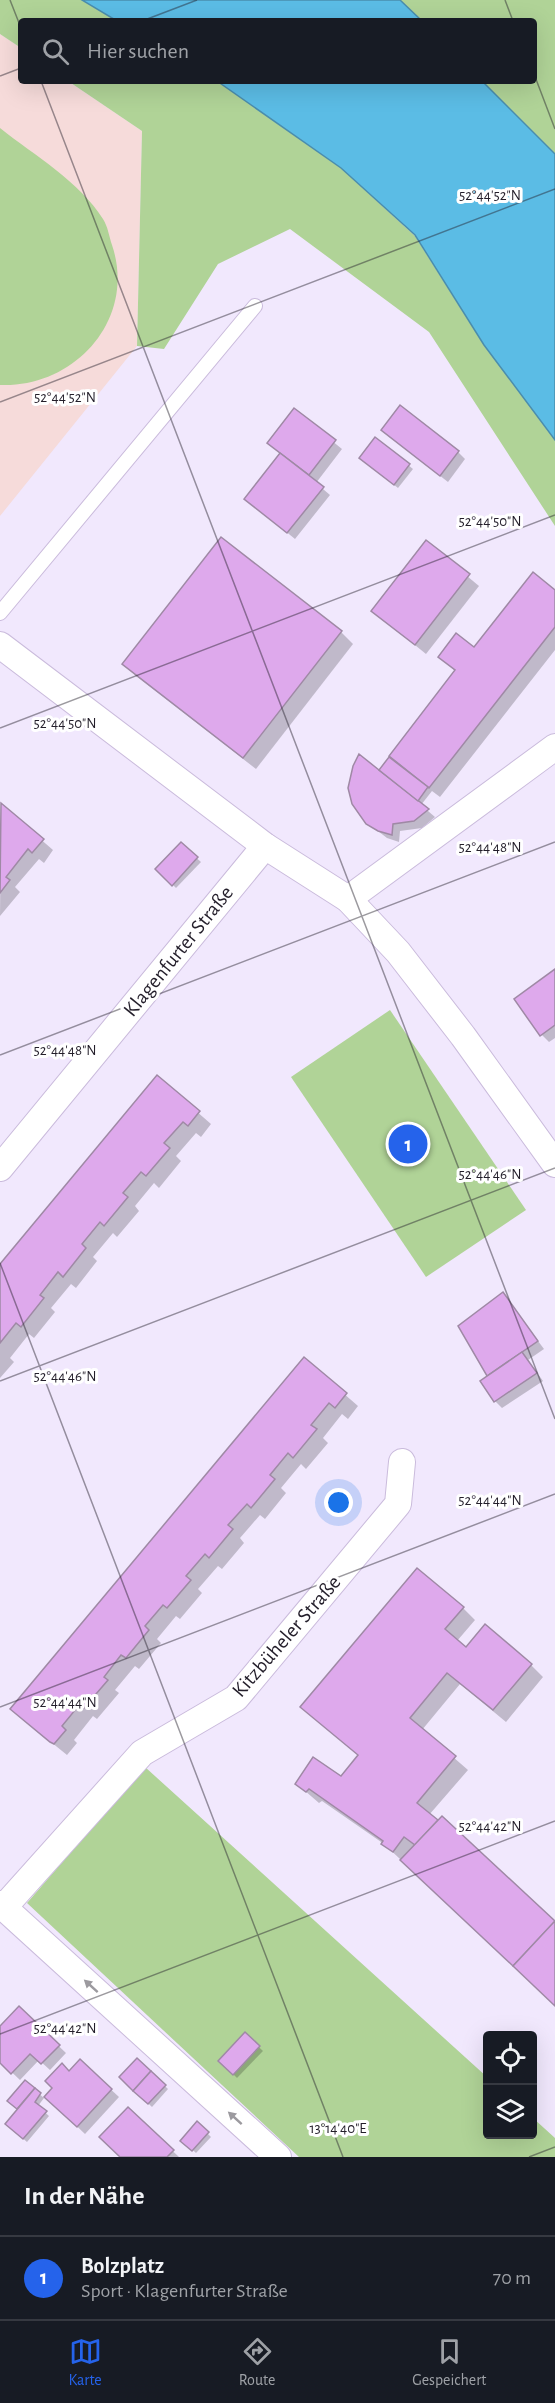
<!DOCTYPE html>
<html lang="de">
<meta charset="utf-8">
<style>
body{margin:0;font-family:"Alegreya Sans",sans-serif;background:#20242c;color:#f1f3f6}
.controls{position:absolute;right:18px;bottom:18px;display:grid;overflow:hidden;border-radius:6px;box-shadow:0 6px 24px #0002}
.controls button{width:54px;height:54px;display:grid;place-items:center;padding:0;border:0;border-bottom:2px solid #363941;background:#171b24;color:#f1f3f6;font:30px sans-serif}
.you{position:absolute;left:339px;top:1503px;width:21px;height:21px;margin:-15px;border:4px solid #fff;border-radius:50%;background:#1a73e8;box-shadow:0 0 0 9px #1a73e833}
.badge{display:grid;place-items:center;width:39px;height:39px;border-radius:50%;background:#2563eb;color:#fff;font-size:20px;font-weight:700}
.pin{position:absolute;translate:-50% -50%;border:3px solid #fff;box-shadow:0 2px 6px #0006}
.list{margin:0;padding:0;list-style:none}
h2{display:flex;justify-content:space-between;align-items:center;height:78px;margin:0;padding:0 24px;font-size:26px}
h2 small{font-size:20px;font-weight:400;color:#9ea1a6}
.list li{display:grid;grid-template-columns:39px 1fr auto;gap:18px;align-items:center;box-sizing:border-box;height:84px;padding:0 24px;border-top:2px solid #363941}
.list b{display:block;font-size:22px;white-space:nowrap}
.list p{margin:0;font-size:20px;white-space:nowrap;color:#9ea1a6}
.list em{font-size:20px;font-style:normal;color:#9ea1a6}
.icon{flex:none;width:33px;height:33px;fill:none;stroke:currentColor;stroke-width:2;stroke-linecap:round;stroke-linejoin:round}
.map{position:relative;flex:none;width:555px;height:2157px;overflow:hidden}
.search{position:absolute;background:#171b24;box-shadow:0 6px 24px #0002;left:18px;right:18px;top:18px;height:66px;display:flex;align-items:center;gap:15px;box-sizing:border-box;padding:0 21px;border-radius:6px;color:#9ea1a6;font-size:22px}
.sheet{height:162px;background:#171b24}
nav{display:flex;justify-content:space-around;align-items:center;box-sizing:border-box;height:84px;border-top:2px solid #363941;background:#171b24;font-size:16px;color:#9ea1a6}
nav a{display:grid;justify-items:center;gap:3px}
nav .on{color:#2563eb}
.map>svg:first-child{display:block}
.education{fill:#f6dbda}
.green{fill:#b0d397}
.water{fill:#5bbce5;stroke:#4a8dad;stroke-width:1.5}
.shadow{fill:#0003}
.building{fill:#dea9ec;stroke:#9f89a5;stroke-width:1.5}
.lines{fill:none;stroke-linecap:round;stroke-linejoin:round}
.service-casing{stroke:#cabbdc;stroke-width:16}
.minor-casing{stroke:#cabbdc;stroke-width:28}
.service{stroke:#fff;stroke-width:14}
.minor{stroke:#fff;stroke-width:26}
.oneway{fill:#9c9a9f}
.ticks{fill:none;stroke:#231e2a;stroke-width:1.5;stroke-opacity:0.45}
.labels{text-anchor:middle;stroke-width:6;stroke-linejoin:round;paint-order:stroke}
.street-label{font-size:21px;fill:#231e2a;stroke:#fff}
.ticks-label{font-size:15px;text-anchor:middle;fill:#231e2a;stroke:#fff;stroke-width:6;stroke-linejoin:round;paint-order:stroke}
</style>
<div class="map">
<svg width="555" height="2157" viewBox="0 0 555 2157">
<rect width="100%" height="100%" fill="#f1e8fd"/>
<polygon class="education" points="0,34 21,48 21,81 68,81 142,131 137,346 0,516"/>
<g class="green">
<polygon points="0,0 82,0 117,21 21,21 21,48 0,34"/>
<polygon points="400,0 555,0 555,154 482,81 534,81 534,21 422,21"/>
<polygon points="68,81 217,81 341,168 415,236 484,345 555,440 555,526 429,332 290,229 218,264 164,349 137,346 142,131"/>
<path d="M 0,128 C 35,156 79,181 103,219 C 108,227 109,236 112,245 C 137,319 75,388 0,385 Z"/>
<polygon points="390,1010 526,1210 426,1277 291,1077"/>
<polygon points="145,1767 487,2077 488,2134 532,2134 533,2118 555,2138 555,2157 299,2157 27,1903"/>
</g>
<g class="water">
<polygon points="82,0 400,0 422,21 117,21"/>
<polygon points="217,81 482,81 555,154 555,440 484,345 415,235 341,168"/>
</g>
<g class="shadow">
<polygon points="294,410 342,449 316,483 330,495 295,539 246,499 281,454 269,443"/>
<polygon points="390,437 458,452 465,459 448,482"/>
<polygon points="376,439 413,469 398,488 365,462"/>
<polygon points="426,542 479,586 426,654 373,611"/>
<polygon points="555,592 555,650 440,797 432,791 421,805 435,817 422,828 400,831 399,842 387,838 370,825 380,772 456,672 440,657 474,649"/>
<polygon points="341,632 353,644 256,769 136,676 124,664"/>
<polygon points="1,805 53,850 44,863 39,859 15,887 20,892 0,916"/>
<polygon points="181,844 201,862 176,888 157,869"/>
<polygon points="555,970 555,1038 549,1042 542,1035"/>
<polygon points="157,1077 211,1124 201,1137 196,1133 176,1156 181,1161 159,1188 154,1183 135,1206 139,1211 117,1237 113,1233 93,1257 97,1261 76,1288 71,1284 51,1308 55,1312 34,1338 29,1334 10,1358 14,1362 0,1378 0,1266"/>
<polygon points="503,1294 544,1349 528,1360 543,1381 502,1408 495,1401 489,1377 460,1326"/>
<polygon points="304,1359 358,1406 348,1419 342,1414 323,1438 328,1443 306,1469 301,1464 281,1488 286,1493 265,1519 260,1515 240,1538 244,1543 222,1569 218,1566 198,1589 202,1593 180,1619 176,1616 157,1639 161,1643 139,1669 135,1666 115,1690 119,1693 97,1719 93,1716 74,1740 77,1743 67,1755 25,1721"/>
<polygon points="463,1608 475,1620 457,1641 466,1649 531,1665 543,1677 506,1722 460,1684 422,1730 468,1770 429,1815 555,1923 555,2004 384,1844 322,1801 319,1803 297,1784 341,1778 359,1756 302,1707"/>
<polygon points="19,2008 66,2053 50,2070 39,2060 20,2080 0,2061 0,2028"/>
<polygon points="245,2034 263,2051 237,2078 220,2061"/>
<polygon points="137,2060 168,2089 152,2107 121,2077"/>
<polygon points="80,2061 119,2097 85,2134 46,2097"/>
<polygon points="25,2082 44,2098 38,2106 49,2116 27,2142 10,2127 19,2110 13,2105"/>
<polygon points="128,2109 179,2157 122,2157"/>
<polygon points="197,2123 211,2137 196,2153 182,2140"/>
</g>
<g class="building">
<polygon points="400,405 459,451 440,476 381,430"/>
<polygon points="294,408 336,440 309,475 267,443"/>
<polygon points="375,437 410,464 394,485 359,458"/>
<polygon points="280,453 324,487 287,533 244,499"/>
<polygon points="221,537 342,631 243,758 122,664"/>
<polygon points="426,540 470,574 415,645 371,611"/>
<polygon points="533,572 555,590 555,627 429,788 389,756 455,670 438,657 456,633 474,647"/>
<polygon points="359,754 379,770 429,809 414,821 393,824 392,835 378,831 366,824 352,804 348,788 353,766"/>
<polygon points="389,757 428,787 418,801 379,770"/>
<polygon points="1,803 44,839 32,853 28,849 6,877 10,880 0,893"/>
<polygon points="181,842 198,857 172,886 155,869"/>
<polygon points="555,969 555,1025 540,1036 514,999"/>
<polygon points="157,1075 200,1111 188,1126 183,1122 164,1143 170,1148 146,1176 141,1172 123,1193 128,1197 104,1226 100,1222 82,1244 86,1248 63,1277 58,1272 40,1295 44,1298 21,1327 16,1323 0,1343 0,1264"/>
<polygon points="503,1292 538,1341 487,1376 458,1326"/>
<polygon points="522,1352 537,1373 494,1402 480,1381"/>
<polygon points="304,1357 347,1393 335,1408 329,1403 311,1425 317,1429 293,1458 288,1453 270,1475 275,1479 251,1508 247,1504 228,1525 233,1529 209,1558 205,1554 186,1576 191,1580 167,1608 163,1605 145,1626 149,1630 126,1658 121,1655 104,1677 108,1680 84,1708 80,1704 62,1726 66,1730 54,1744 50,1742 10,1709"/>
<polygon points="417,1568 464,1607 445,1629 466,1647 485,1624 532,1664 493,1710 447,1673 410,1718 456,1756 417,1803 438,1820 415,1845 404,1837 393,1852 381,1844 383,1841 309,1789 306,1792 295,1784 313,1757 341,1776 358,1755 300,1707"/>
<polygon points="442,1816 555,1921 513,1966 400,1860"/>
<polygon points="555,1921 555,2006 513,1966"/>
<polygon points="19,2006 60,2045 41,2064 30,2054 11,2074 0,2063 0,2026"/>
<polygon points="245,2032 260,2046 233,2075 218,2061"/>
<polygon points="137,2058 151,2071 133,2091 119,2077"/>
<polygon points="80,2059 112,2089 77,2127 44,2097 52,2088 45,2081 62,2063 69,2071"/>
<polygon points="151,2071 166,2085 148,2104 133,2091"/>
<polygon points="25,2080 35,2088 17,2109 7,2101"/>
<polygon points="35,2088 41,2093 35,2102 47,2111 23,2139 5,2124"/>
<polygon points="128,2107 174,2150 167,2157 120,2157 99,2137"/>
<polygon points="197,2121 209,2132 192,2151 180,2141"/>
</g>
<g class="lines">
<g class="service-casing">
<polyline id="service" points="0,613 255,306"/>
</g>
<g class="minor-casing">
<g id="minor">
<polyline points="0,645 265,846 348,899 398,952 463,1036 555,1164"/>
<polyline points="348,899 555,747"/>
<polyline points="0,1168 265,846"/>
<polyline points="0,1904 278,2157"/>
<polyline points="4,1907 142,1753 236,1698 398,1504 402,1462"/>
</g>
</g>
<use href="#service" class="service"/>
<use href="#minor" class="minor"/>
</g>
<defs><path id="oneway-solid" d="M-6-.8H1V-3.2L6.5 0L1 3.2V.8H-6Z" transform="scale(1.5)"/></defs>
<g class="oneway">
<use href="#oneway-solid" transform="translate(91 1986) rotate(-138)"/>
<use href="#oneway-solid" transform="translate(235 2118) rotate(-138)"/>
</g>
<path class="ticks" d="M 10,0 L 21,28M 505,0 L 513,21M 142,21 L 197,0M 534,74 L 555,129M 0,76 L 21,68M 41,81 L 555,1419M 0,402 L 555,189M 0,728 L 555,515M 0,1055 L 555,842M 0,1263 L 343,2157M 0,1381 L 555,1168M 0,1707 L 555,1494M 0,2034 L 555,1821M 529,2157 L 555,2147"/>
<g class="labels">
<g class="street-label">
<text transform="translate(178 951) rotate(-51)" y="7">Klagenfurter Straße</text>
<text transform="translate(286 1636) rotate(-49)" y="7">Kitzbüheler Straße</text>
</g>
</g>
<g class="ticks-label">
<text x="490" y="200">52°44'52"N</text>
<text x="65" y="402">52°44'52"N</text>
<text x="490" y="526">52°44'50"N</text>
<text x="65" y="728">52°44'50"N</text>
<text x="490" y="852">52°44'48"N</text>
<text x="65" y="1055">52°44'48"N</text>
<text x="490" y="1179">52°44'46"N</text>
<text x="65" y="1381">52°44'46"N</text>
<text x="490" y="1505">52°44'44"N</text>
<text x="65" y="1707">52°44'44"N</text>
<text x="490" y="1831">52°44'42"N</text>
<text x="65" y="2033">52°44'42"N</text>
<text x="338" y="2133">13°14'40"E</text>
</g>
</svg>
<div class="controls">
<button><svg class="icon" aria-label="locate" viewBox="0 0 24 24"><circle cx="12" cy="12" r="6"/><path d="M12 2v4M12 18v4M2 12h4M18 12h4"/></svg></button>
<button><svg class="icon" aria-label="layers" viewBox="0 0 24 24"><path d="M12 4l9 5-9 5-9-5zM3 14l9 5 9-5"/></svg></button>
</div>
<div class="you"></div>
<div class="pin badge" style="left:408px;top:1144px">1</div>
<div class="search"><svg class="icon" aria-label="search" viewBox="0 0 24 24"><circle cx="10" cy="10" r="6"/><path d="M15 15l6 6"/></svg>Hier suchen</div>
</div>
<section class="sheet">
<h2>In der Nähe<small></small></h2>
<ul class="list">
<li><span class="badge">1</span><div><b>Bolzplatz</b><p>Sport · Klagenfurter Straße</p></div><em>70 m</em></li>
</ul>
</section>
<nav>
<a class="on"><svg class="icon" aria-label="map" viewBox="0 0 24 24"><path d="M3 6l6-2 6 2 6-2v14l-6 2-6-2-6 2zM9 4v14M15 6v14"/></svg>Karte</a>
<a><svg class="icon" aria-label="directions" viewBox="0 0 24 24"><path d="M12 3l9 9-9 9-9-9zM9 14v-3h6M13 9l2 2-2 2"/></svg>Route</a>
<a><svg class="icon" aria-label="saved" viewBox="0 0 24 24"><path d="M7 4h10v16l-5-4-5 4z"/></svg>Gespeichert</a>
</nav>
